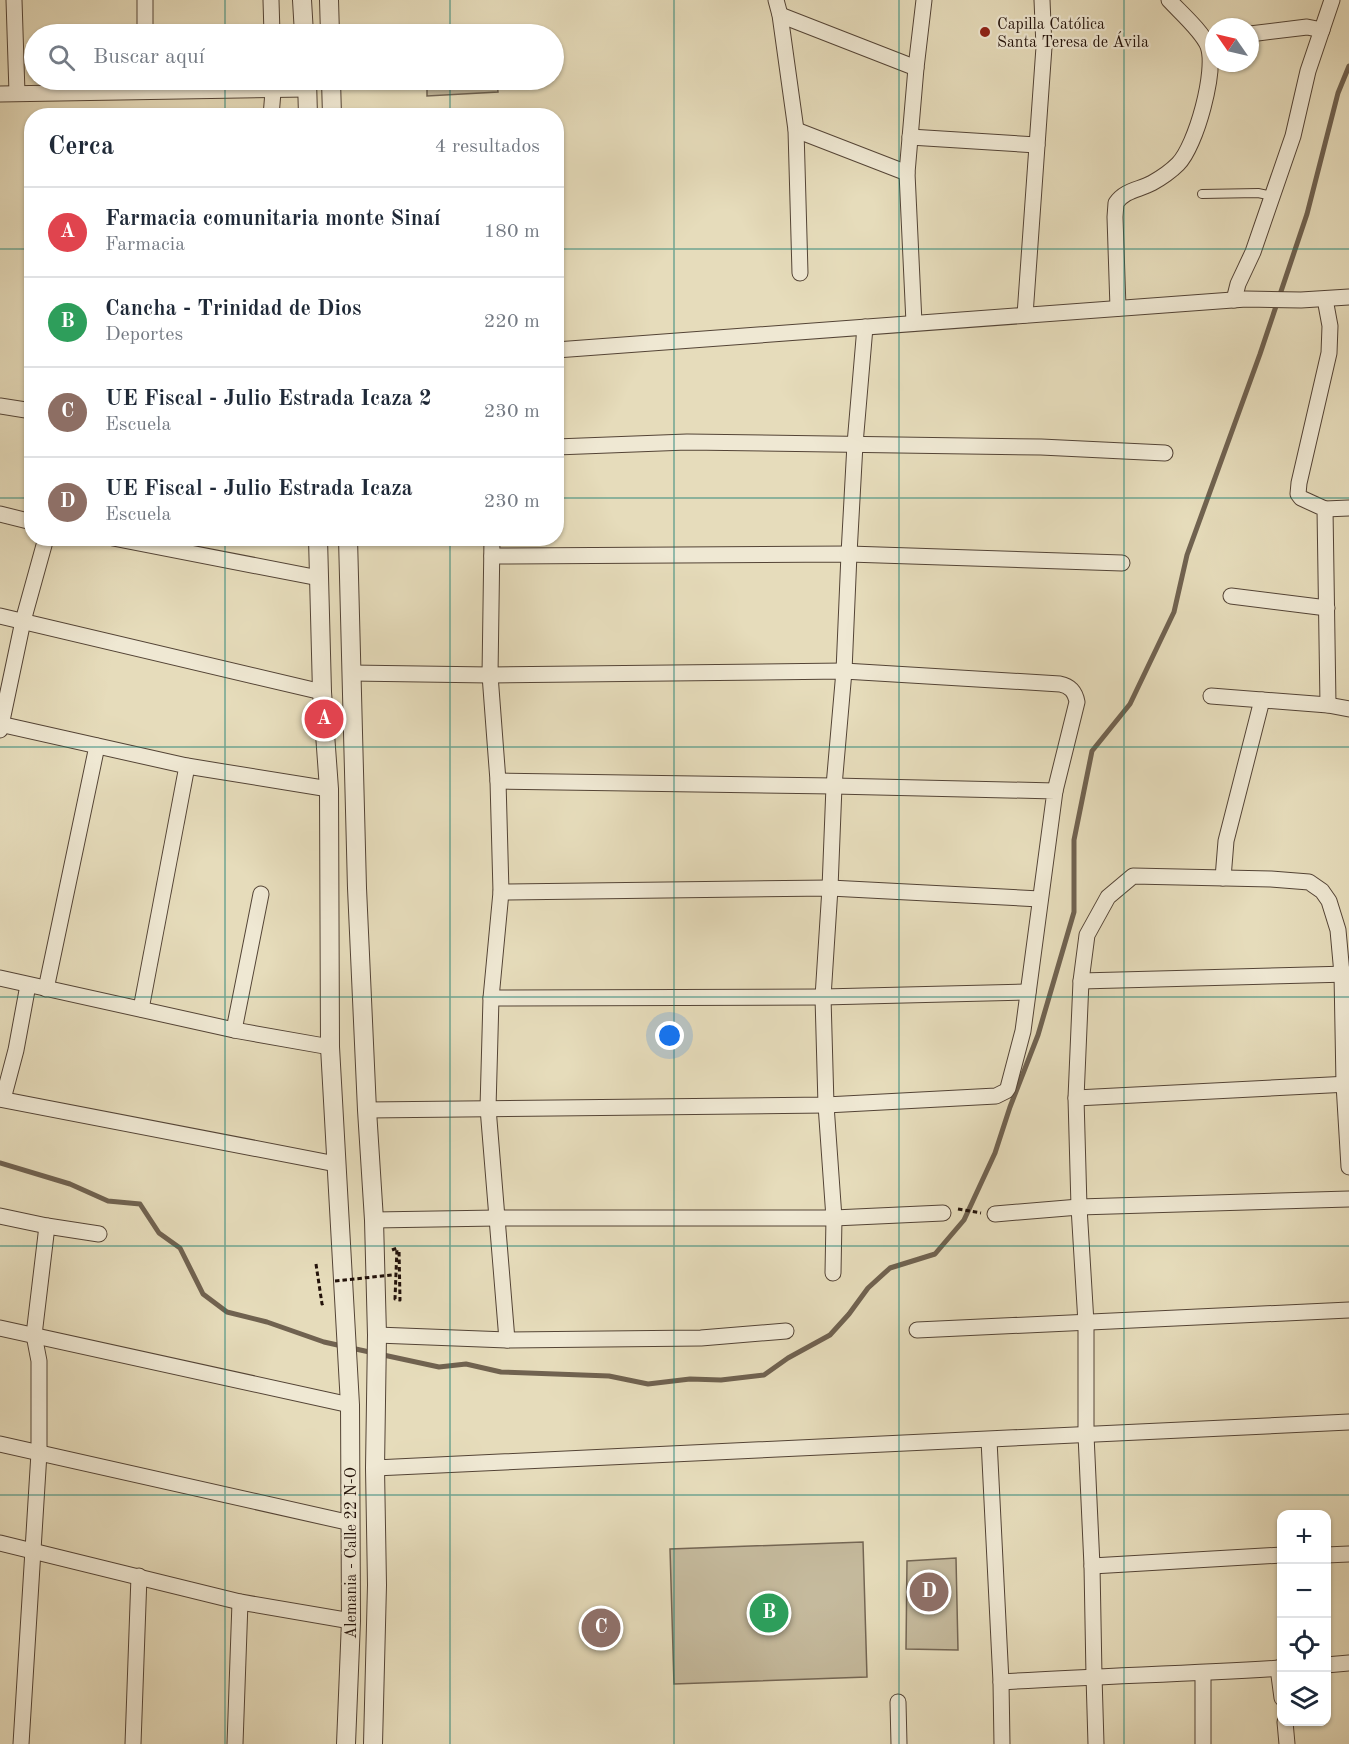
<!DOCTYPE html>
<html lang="es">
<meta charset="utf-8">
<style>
body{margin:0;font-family:"Old Standard TT",serif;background:#f6f6f7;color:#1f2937}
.controls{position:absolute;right:18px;bottom:18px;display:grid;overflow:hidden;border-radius:12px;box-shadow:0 2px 4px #0004}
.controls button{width:54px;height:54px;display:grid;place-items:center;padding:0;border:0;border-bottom:2px solid #e0e1e3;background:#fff;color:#1f2937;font:30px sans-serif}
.compass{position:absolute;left:1205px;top:18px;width:54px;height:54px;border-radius:50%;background:#fff;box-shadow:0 2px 4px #0004;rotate:304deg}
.you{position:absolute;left:670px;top:1036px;width:21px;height:21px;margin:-15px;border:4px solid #fff;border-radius:50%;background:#1a73e8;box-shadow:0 0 0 9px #1a73e833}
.badge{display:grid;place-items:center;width:39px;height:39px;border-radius:50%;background:#111827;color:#fff;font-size:20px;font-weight:700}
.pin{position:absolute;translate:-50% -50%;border:3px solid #fff;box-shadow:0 2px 6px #0006}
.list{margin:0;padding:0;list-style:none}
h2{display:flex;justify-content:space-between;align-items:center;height:78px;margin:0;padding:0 24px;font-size:26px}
h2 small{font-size:20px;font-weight:400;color:#747a83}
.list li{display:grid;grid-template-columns:39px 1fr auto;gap:18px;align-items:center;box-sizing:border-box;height:90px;padding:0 24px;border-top:2px solid #e0e1e3}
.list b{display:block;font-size:22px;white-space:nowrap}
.list p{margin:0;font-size:20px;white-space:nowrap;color:#747a83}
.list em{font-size:20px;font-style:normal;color:#747a83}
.icon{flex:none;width:33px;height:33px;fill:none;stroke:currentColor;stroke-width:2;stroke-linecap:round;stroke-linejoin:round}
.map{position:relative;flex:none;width:1349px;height:1744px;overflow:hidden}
.search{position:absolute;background:#fff;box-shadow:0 2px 4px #0004;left:24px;top:24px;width:540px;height:66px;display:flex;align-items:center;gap:15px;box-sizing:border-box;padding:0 21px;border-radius:33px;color:#747a83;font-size:22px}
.panel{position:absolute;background:#fff;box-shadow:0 2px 4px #0004;left:24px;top:108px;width:540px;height:438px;border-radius:24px}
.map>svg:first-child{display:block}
.green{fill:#c5ba9d;stroke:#746654;stroke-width:1.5}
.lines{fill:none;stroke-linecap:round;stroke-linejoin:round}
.stream{stroke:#706250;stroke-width:5}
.service-casing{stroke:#544436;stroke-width:10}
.minor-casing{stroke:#544436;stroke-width:17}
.tertiary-casing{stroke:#544436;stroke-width:20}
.path{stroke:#23120a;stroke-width:3;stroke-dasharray:4.5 3;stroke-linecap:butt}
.service{stroke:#efe8d3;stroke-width:8}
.minor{stroke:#efe8d3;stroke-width:15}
.tertiary{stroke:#efe8d3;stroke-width:18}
.path-bridge{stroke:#23120a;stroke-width:3;stroke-dasharray:4.5 3;stroke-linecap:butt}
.grid{fill:none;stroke:#0f766e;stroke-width:1.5;stroke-opacity:0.55}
.poi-dot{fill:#8f2418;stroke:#efe8d3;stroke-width:2}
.labels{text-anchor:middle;stroke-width:4.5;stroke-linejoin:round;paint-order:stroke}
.poi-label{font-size:16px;fill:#23120a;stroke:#efe8d3;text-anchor:start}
.street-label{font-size:16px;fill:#23120a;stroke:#efe8d3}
</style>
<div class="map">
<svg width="1349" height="1744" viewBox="0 0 1349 1744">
<rect width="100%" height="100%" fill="#e6dcbb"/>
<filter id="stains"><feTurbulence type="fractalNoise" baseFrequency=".00333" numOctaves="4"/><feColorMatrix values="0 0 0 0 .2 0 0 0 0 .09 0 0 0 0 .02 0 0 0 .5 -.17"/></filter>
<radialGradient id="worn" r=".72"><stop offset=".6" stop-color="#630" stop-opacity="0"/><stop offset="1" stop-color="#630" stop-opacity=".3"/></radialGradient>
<g class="green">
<polygon points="427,80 497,80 498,92 427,96"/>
<polygon points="863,1542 867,1677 674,1684 670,1549"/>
<polygon points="956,1558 958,1650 906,1649 907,1561"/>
</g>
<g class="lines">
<g class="stream">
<polyline points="0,1163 70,1184 108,1201 140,1204 159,1233 180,1248 203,1294 227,1312 267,1322 324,1342 342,1346"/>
<polyline points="351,1348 439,1367 466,1364 501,1372 609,1376 648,1384 690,1379 721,1380 764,1375 788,1358 830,1335 849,1314 868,1288 890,1268 935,1254 964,1220 995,1153 1010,1107 1038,1035 1074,912 1074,840 1092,751 1130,704 1174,612 1187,555 1260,354 1307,214 1338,93 1349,66"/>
</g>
<g class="service-casing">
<polyline id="service" points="1202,194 1258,193 1273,196"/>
</g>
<g class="minor-casing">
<g id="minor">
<polyline points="14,0 17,93"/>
<polyline points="271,0 272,34"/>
<polyline points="776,0 780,15 796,130 800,273"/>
<polyline points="780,15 916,68"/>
<polyline points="145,34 145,0"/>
<polyline points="1250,34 1307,27 1322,30"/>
<polyline points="0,94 307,89"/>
<polyline points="271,116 274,80"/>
<polyline points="796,130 907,173"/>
<polyline points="910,137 1037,145"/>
<polyline points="1325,299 1330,326 1329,353 1299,483 1298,494 1301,498 1325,509 1328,705"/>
<polyline points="1234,300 1238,284 1253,252 1293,136 1308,71 1332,0"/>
<path d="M 1118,308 L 1115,217 L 1116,203 C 1125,190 1139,190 1152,183 C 1161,178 1171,171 1178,164 C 1196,146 1217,70 1208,46 C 1202,31 1180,12 1169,0"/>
<polyline points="1025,315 1044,47 1042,0"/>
<polyline points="914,323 907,173 916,68 924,0"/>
<polyline points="556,350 1246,299 1301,300 1349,297"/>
<polyline points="0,406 32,411"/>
<polyline points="556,447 687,442 1041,447 1165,453"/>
<polyline points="1325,509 1349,508"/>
<polyline points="0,514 32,522"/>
<polyline points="113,538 319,578"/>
<polyline points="492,538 490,675 498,781 501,892 491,998 488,1108 507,1340"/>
<polyline points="492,556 849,554 1122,563"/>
<polyline points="1231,596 1327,608"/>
<polyline points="0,616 322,692"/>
<path d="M 351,673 L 490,675 L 844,671 L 1060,684 C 1070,686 1075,691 1077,702 L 1055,791"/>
<polyline points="1211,696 1328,705 1349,709"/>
<polyline points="0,724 187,766 329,789"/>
<polyline points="0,730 23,621 46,538"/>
<polyline points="1223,878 1226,841 1262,700"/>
<polyline points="501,892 830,888 1040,899"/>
<polyline points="0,978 234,1030 330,1047"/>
<polyline points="1081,981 1349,974"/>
<polyline points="46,989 97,746"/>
<polyline points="491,998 823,997 1028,992"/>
<polyline points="141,1009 187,766"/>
<polyline points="234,1030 261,894"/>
<polyline points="1076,1098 1349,1084"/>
<polyline points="0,1099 336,1164"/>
<polyline points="3,1099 16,1050 28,985"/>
<polyline points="367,1110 826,1105 996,1096 1006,1091 1008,1088 1023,1031 1055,791 834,786 498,781"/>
<polyline points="995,1214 1079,1207 1349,1199"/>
<polyline points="0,1216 47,1226 99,1234"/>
<polyline points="374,1220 497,1218 834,1218 943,1213"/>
<polyline points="833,1273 834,1218 826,1105 823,997 830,888 834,786 844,671 849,554 855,444 865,327"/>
<polyline points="0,1328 350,1405"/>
<polyline points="917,1330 1349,1310"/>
<polyline points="377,1335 507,1340 701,1338 786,1331"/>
<polyline points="989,1440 1001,1682 1002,1744"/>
<polyline points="0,1444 351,1523"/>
<polyline points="375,1468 1349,1422"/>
<polyline points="0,1543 240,1602 351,1621"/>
<polyline points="1326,1555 1349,1554"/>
<polyline points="1092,1566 1282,1555"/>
<polyline points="1326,1665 1349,1663"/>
<polyline points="1278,1668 1282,1698"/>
<path d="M 1001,1682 C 1094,1676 1188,1674 1282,1668"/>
<polyline points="898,1702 899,1744"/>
<polyline points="1285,1722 1287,1744"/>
<polyline points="21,1744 39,1453 39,1361 34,1335 47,1226"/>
<polyline points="133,1744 139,1576"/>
<polyline points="235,1744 240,1602"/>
<polyline points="1096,1744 1094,1676 1092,1566 1086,1435 1086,1323 1079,1207 1076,1098 1081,981 1087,935 1108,897 1133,876 1271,879 1309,882 1322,891 1329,901 1338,930 1342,974 1344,1084 1349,1167"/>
<polyline points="1203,1744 1203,1673"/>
</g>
</g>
<g class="tertiary-casing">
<g id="tertiary">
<polyline points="302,0 304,34"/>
<polyline points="329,0 330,34"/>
<polyline points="307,80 308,116"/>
<polyline points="331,80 332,116"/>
<polyline points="318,538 322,692 329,789 330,1047 350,1405 351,1621 346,1744"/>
<polyline points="348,538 357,888 367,1110 374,1220 377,1335 375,1468 377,1585 373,1744"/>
</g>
</g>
<g class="path">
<polyline points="958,1209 981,1213"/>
<polyline points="392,1250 397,1248 395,1299 400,1300 399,1249"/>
<polyline points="316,1264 322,1304 326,1302"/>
</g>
<use href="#service" class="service"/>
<use href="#minor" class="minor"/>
<use href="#tertiary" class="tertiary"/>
<polyline class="path-bridge" points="335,1281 392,1275"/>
</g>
<path class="grid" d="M 225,0 L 225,34M 450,0 L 450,34M 674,0 L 674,1744M 899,0 L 899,1744M 1124,0 L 1124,1744M 225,80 L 225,116M 450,80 L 450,116M 0,249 L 32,249M 556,249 L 1349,249M 0,498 L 32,498M 556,498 L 1349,498M 225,538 L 225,1744M 450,538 L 450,1744M 0,747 L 1349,747M 0,997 L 1349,997M 0,1246 L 1349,1246M 0,1495 L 1349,1495"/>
<circle class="poi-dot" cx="985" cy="32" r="6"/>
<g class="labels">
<g class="poi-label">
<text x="997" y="29">Capilla Católica<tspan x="997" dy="18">Santa Teresa de Ávila</tspan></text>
</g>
<g class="street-label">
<text transform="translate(350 1553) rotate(-90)" y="6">Alemania - Calle 22 N-O</text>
</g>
</g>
<rect width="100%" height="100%" filter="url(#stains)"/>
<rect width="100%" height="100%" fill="url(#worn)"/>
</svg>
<div class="controls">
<button>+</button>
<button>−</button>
<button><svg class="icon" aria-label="locate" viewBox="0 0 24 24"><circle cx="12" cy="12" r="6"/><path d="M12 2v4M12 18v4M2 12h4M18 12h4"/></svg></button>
<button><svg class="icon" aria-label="layers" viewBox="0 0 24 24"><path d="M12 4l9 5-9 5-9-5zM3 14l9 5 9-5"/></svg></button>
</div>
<svg class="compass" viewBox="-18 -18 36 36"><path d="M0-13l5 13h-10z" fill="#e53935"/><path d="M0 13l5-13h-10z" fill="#747a83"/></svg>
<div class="you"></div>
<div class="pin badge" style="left:324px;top:719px;background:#e0444e">A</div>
<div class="pin badge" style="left:769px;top:1613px;background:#2e9e5b">B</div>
<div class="pin badge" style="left:601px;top:1628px;background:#8d6e63">C</div>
<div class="pin badge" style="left:929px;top:1592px;background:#8d6e63">D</div>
<div class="search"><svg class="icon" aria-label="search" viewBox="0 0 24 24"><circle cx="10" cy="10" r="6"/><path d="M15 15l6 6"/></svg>Buscar aquí</div>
<section class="panel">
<h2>Cerca<small>4 resultados</small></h2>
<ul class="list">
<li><span class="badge" style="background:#e0444e">A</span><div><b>Farmacia comunitaria monte Sinaí</b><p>Farmacia</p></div><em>180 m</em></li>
<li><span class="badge" style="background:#2e9e5b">B</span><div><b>Cancha - Trinidad de Dios</b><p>Deportes</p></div><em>220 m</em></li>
<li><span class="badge" style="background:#8d6e63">C</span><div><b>UE Fiscal - Julio Estrada Icaza 2</b><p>Escuela</p></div><em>230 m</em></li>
<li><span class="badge" style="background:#8d6e63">D</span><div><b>UE Fiscal - Julio Estrada Icaza</b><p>Escuela</p></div><em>230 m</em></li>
</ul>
</section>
</div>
